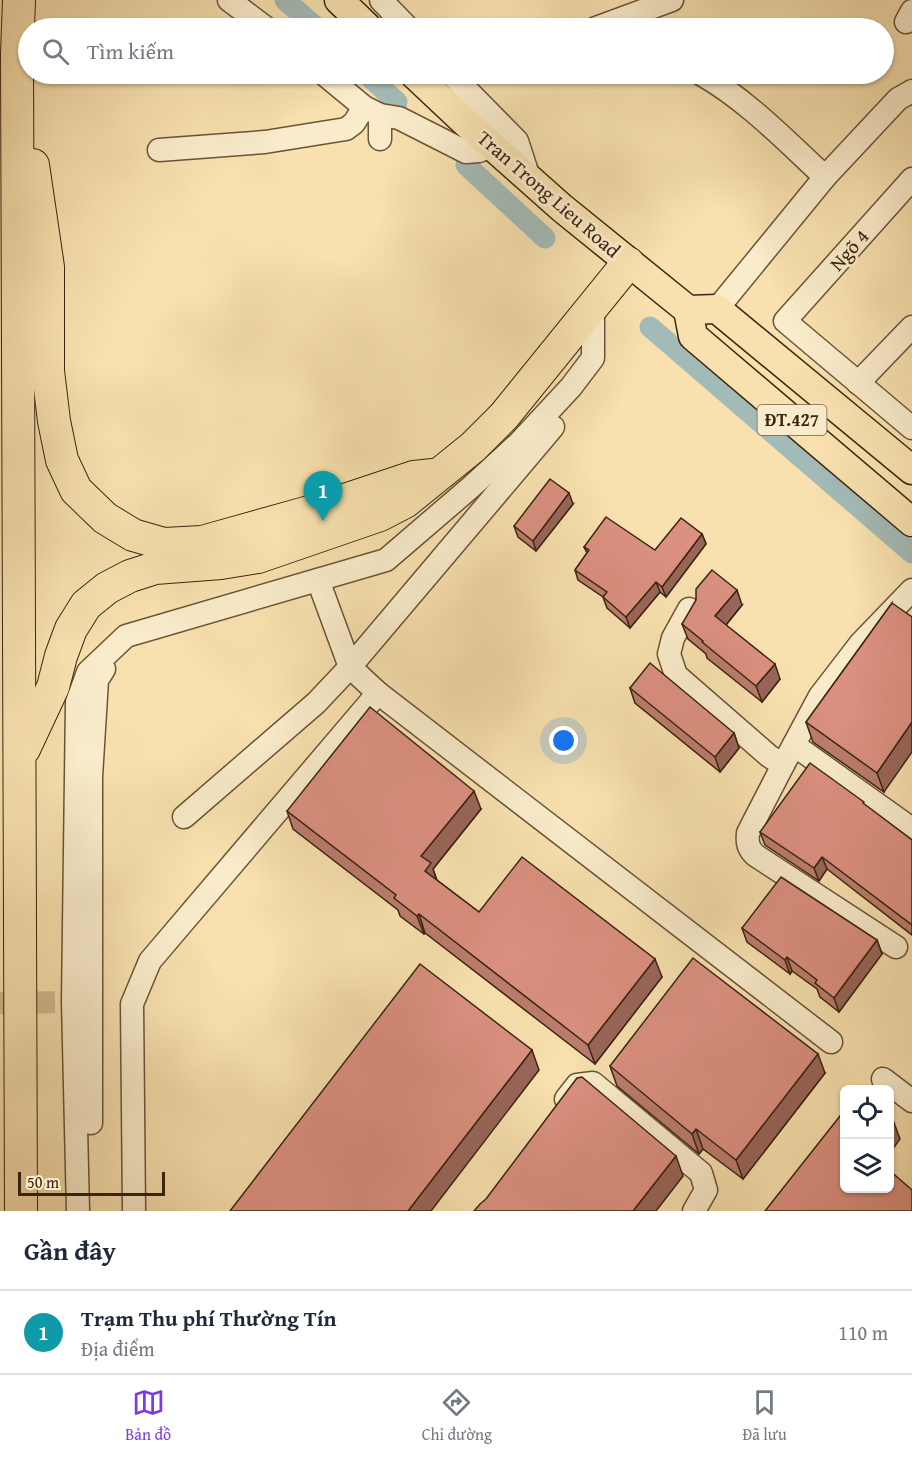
<!DOCTYPE html>
<html lang="vi">
<meta charset="utf-8">
<style>
body{margin:0;font-family:"Gentium Book Plus",serif;background:#f2f2f3;color:#1f2937}
.controls{position:absolute;right:18px;bottom:18px;display:grid;overflow:hidden;border-radius:9px;box-shadow:0 2px 4px #0004}
.controls button{width:54px;height:54px;display:grid;place-items:center;padding:0;border:0;border-bottom:2px solid #e0e1e3;background:#fff;color:#1f2937;font:30px sans-serif}
.scale{position:absolute;left:18px;bottom:15px;width:147px;box-sizing:border-box;padding-left:6px;border:3px solid #39250f;border-top:0;font-size:16px;line-height:21px;white-space:nowrap;color:#39250f;-webkit-text-stroke:4px #faeccb;paint-order:stroke}
.you{position:absolute;left:564px;top:741px;width:21px;height:21px;margin:-15px;border:4px solid #fff;border-radius:50%;background:#1a73e8;box-shadow:0 0 0 9px #1a73e833}
.badge{display:grid;place-items:center;width:39px;height:39px;border-radius:50%;background:#7c3aed;color:#fff;font-size:20px;font-weight:700}
.pin{position:absolute;translate:-50% -50px;filter:drop-shadow(0 2px 3px #0008)}
.pin::after{content:'';position:absolute;top:32px;width:21px;height:18px;background:inherit;clip-path:polygon(0 0,100% 0,50% 100%)}
.list{margin:0;padding:0;list-style:none}
h2{display:flex;justify-content:space-between;align-items:center;height:78px;margin:0;padding:0 24px;font-size:26px}
h2 small{font-size:20px;font-weight:400;color:#747a83}
.list li{display:grid;grid-template-columns:39px 1fr auto;gap:18px;align-items:center;box-sizing:border-box;height:84px;padding:0 24px;border-top:2px solid #e0e1e3}
.list b{display:block;font-size:22px;white-space:nowrap}
.list p{margin:0;font-size:20px;white-space:nowrap;color:#747a83}
.list em{font-size:20px;font-style:normal;color:#747a83}
.icon{flex:none;width:33px;height:33px;fill:none;stroke:currentColor;stroke-width:2;stroke-linecap:round;stroke-linejoin:round}
.map{position:relative;flex:none;width:912px;height:1211px;overflow:hidden}
.search{position:absolute;background:#fff;box-shadow:0 2px 4px #0004;left:18px;right:18px;top:18px;height:66px;display:flex;align-items:center;gap:15px;box-sizing:border-box;padding:0 21px;border-radius:33px;color:#747a83;font-size:22px}
.sheet{height:162px;background:#fff}
nav{display:flex;justify-content:space-around;align-items:center;box-sizing:border-box;height:84px;border-top:2px solid #e0e1e3;background:#fff;font-size:16px;color:#747a83}
nav a{display:grid;justify-items:center;gap:3px}
nav .on{color:#7c3aed}
.map>svg:first-child{display:block}
.lines{fill:none;stroke-linecap:round;stroke-linejoin:round}
.canal{stroke:#a3bbb7;stroke-width:21}
.minor-tunnel{stroke:#d2bb8f;stroke-width:22;stroke-dasharray:22 11;stroke-linecap:butt}
.minor-casing{stroke:#695437;stroke-width:25}
.major-casing{stroke:#39250f;stroke-width:31}
.highway-casing{stroke:#39250f;stroke-width:34}
.minor{stroke:#faeccb;stroke-width:22}
.major{stroke:#f8e1af;stroke-width:28}
.highway{stroke:#f8e1af;stroke-width:32}
.wall{fill:#bc7c6e;stroke:#39250f;stroke-width:1.5}
.shaded-wall{fill:#99655a;stroke:#39250f;stroke-width:1.5}
.building{fill:#db9080;stroke:#39250f;stroke-width:1.5}
.labels{text-anchor:middle;stroke-width:6;stroke-linejoin:round;paint-order:stroke}
.shield{fill:#faeccb;stroke:#736147;stroke-width:1.5}
.shield-label{font-size:18px;font-weight:bold;fill:#39250f}
.street-label{font-size:20px;fill:#39250f;stroke:#faeccb}
</style>
<div class="map">
<svg width="912" height="1211" viewBox="0 0 912 1211">
<rect width="100%" height="100%" fill="#f8e1af"/>
<filter id="stains"><feTurbulence type="fractalNoise" baseFrequency=".00333" numOctaves="4"/><feColorMatrix values="0 0 0 0 .2 0 0 0 0 .09 0 0 0 0 .02 0 0 0 .5 -.17"/></filter>
<radialGradient id="worn" r=".72"><stop offset=".6" stop-color="#630" stop-opacity="0"/><stop offset="1" stop-color="#630" stop-opacity=".3"/></radialGradient>
<g class="lines">
<g class="canal">
<polyline points="285,0 317,28"/>
<polyline points="366,74 397,102"/>
<polyline points="466,165 545,238"/>
<polyline points="650,327 912,553"/>
</g>
<polyline class="minor-tunnel" points="0,1003 73,1002"/>
<g class="minor-casing">
<g id="minor">
<polyline points="229,0 266,28"/>
<polyline points="381,0 408,28"/>
<polyline points="906,22 912,11"/>
<polyline points="596,28 672,0"/>
<polyline points="324,74 364,107 380,115 399,118 466,152 479,151 491,146"/>
<polyline points="451,74 517,141 529,178"/>
<path d="M 701,74 C 747,100 786,141 825,177"/>
<polyline points="380,115 380,139"/>
<polyline points="159,150 265,142 346,129 354,123 364,107"/>
<polyline points="912,179 785,321 912,428"/>
<polyline points="717,309 825,177 898,99 912,91"/>
<polyline points="858,383 912,327"/>
<polyline points="318,580 350,667 378,693"/>
<polyline points="689,609 673,638 669,654 676,675 769,756 783,765 820,696 860,644 912,590"/>
<polyline points="794,745 912,829"/>
<path d="M 783,765 L 748,833 C 747,843 748,848 755,855 L 896,947"/>
<polyline points="184,817 316,703 350,667 553,427"/>
<polyline points="883,1079 912,1101"/>
<polyline points="566,1099 577,1085 593,1083 701,1173 706,1190 694,1211"/>
<polyline points="91,1123 91,777 97,680 104,669"/>
<polyline points="78,1211 73,1002 77,702 88,672 126,636 386,560 471,487 519,443 571,387 593,358 593,304"/>
<polyline points="134,1211 132,1004 150,961 378,693 831,1042"/>
</g>
</g>
<g class="major-casing">
<g id="major">
<polyline points="339,0 368,28"/>
<polyline points="414,74 465,122 562,208 688,310 717,309 912,470"/>
<polyline points="688,310 693,336 912,522"/>
</g>
</g>
<g class="highway-casing">
<g id="highway">
<polyline points="19,0 17,54 21,1211"/>
<polyline points="33,165 48,267 48,371 54,421 62,460 76,490 105,518 133,535 164,544 202,542 309,512 414,477 433,475"/>
<polyline points="24,749 53,687 61,656 71,629 86,605 107,588 130,576 155,568 221,563 258,557 380,515 405,502 473,447 504,416 628,263"/>
</g>
</g>
<use href="#minor" class="minor"/>
<use href="#major" class="major"/>
<use href="#highway" class="highway"/>
</g>
<g class="wall">
<polygon points="573,504 536,551 518,537 514,526"/>
<polygon points="702,534 706,544 666,597 660,592 630,628 607,608 603,597 578,580 575,570 587,553 584,547 655,550"/>
<polygon points="892,603 884,792 813,742 806,722"/>
<polygon points="742,605 726,625 780,679 762,702 707,658 706,654 688,639 682,624"/>
<polygon points="630,688 734,733 739,748 720,772 635,703"/>
<polygon points="865,805 912,840 912,935 827,869 819,881 765,845 760,832"/>
<polygon points="481,809 433,869 437,880 479,912 662,977 595,1064 425,933 424,934 400,916 398,910 293,829 287,811"/>
<polygon points="742,928 877,940 882,954 839,1012 820,997 817,989 792,971 790,974 747,942"/>
<polygon points="610,1066 825,1073 743,1179 703,1149 699,1154 617,1086"/>
</g>
<g class="shaded-wall">
<polygon points="569,493 573,504 536,551 533,541"/>
<polygon points="702,534 706,544 666,597 662,587"/>
<polygon points="656,582 660,592 630,628 626,617"/>
<polygon points="737,590 742,605 721,631 715,616"/>
<polygon points="775,664 780,679 762,702 756,686"/>
<polygon points="912,722 912,752 884,792 877,773"/>
<polygon points="734,733 739,748 720,772 715,757"/>
<polygon points="474,791 481,809 433,869 437,882 425,871 421,856"/>
<polygon points="822,857 827,869 819,881 814,868"/>
<polygon points="419,914 425,933 424,934 417,916"/>
<polygon points="877,940 882,954 839,1012 834,998"/>
<polygon points="787,957 792,971 790,974 785,960"/>
<polygon points="655,959 662,977 595,1064 588,1045"/>
<polygon points="532,1050 539,1070 431,1211 408,1211"/>
<polygon points="818,1054 825,1073 743,1179 736,1160"/>
<polygon points="893,1120 900,1139 890,1153 890,1124"/>
<polygon points="696,1129 703,1149 699,1154 692,1134"/>
<polygon points="676,1156 683,1176 656,1211 633,1211"/>
</g>
<g class="building">
<polygon points="550,479 569,493 533,541 514,526"/>
<polygon points="606,517 655,550 681,518 702,534 662,587 656,582 626,617 603,597 607,592 575,570 589,550 584,547"/>
<polygon points="712,570 737,590 715,616 775,664 756,686 702,642 703,641 682,624 696,600 696,589"/>
<polygon points="892,603 912,617 912,722 877,773 806,722"/>
<polygon points="650,663 734,733 715,757 630,688"/>
<polygon points="370,707 474,791 421,856 431,863 425,871 479,912 522,857 655,959 588,1045 419,914 417,916 394,898 396,895 287,811"/>
<polygon points="810,763 864,802 863,803 912,840 912,925 822,857 814,868 760,832"/>
<polygon points="781,877 877,940 834,998 815,983 817,980 787,957 785,960 742,928"/>
<polygon points="693,958 818,1054 736,1160 696,1129 692,1134 610,1066"/>
<polygon points="420,964 532,1050 408,1211 230,1211"/>
<polygon points="582,1077 676,1156 633,1211 474,1211 480,1204 486,1199 577,1078"/>
<polygon points="844,1111 844,1188 890,1188 890,1171 912,1190 912,1211 765,1211"/>
<polygon points="890,1117 893,1120 890,1124"/>
</g>
<g class="labels">
<rect class="shield" x="757.5" y="405" width="69" height="30" rx="4.5"/>
<g class="shield-label">
<text x="792" y="426">ĐT.427</text>
</g>
<g class="street-label">
<text transform="translate(549 194) rotate(41)" y="7">Tran Trong Lieu Road</text>
<text transform="translate(849 250) rotate(-48)" y="7">Ngõ 4</text>
</g>
</g>
<rect width="100%" height="100%" filter="url(#stains)"/>
<rect width="100%" height="100%" fill="url(#worn)"/>
</svg>
<div class="controls">
<button><svg class="icon" aria-label="locate" viewBox="0 0 24 24"><circle cx="12" cy="12" r="6"/><path d="M12 2v4M12 18v4M2 12h4M18 12h4"/></svg></button>
<button><svg class="icon" aria-label="layers" viewBox="0 0 24 24"><path d="M12 4l9 5-9 5-9-5zM3 14l9 5 9-5"/></svg></button>
</div>
<div class="scale">50 m</div>
<div class="you"></div>
<div class="pin badge" style="left:323px;top:521px;background:#0f9aa8">1</div>
<div class="search"><svg class="icon" aria-label="search" viewBox="0 0 24 24"><circle cx="10" cy="10" r="6"/><path d="M15 15l6 6"/></svg>Tìm kiếm</div>
</div>
<section class="sheet">
<h2>Gần đây<small></small></h2>
<ul class="list">
<li><span class="badge" style="background:#0f9aa8">1</span><div><b>Trạm Thu phí Thường Tín</b><p>Địa điểm</p></div><em>110 m</em></li>
</ul>
</section>
<nav>
<a class="on"><svg class="icon" aria-label="map" viewBox="0 0 24 24"><path d="M3 6l6-2 6 2 6-2v14l-6 2-6-2-6 2zM9 4v14M15 6v14"/></svg>Bản đồ</a>
<a><svg class="icon" aria-label="directions" viewBox="0 0 24 24"><path d="M12 3l9 9-9 9-9-9zM9 14v-3h6M13 9l2 2-2 2"/></svg>Chỉ đường</a>
<a><svg class="icon" aria-label="saved" viewBox="0 0 24 24"><path d="M7 4h10v16l-5-4-5 4z"/></svg>Đã lưu</a>
</nav>
